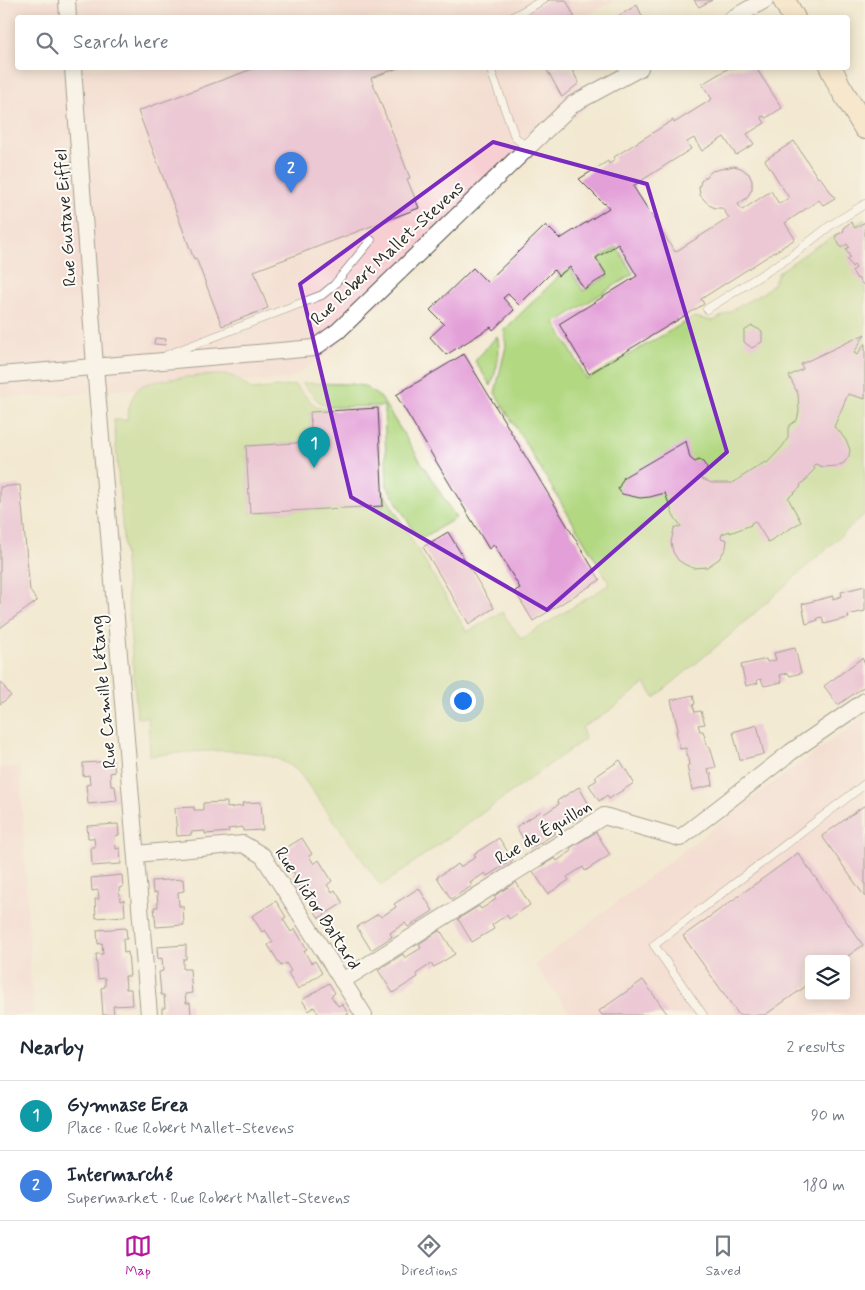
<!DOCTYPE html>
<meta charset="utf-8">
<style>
body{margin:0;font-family:Mynerve,sans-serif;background:#f2f2f3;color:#1f2937}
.controls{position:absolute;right:15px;bottom:15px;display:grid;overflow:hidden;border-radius:5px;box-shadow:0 2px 12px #0003}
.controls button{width:45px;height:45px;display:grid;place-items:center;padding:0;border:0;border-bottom:1px solid #e0e1e3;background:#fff;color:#1f2937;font:25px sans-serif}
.you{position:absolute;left:462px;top:700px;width:18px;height:18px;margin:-12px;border:4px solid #fff;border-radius:50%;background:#1a73e8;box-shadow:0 0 0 8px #1a73e833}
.badge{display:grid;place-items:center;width:32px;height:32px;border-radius:50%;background:#b5179e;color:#fff;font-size:16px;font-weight:700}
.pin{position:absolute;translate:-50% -41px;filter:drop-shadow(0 1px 2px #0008)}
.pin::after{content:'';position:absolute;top:26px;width:18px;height:15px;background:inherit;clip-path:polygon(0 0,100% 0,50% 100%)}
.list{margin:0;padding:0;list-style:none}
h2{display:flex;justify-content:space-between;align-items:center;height:65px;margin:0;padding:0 20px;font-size:21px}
h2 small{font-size:16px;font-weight:400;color:#747a83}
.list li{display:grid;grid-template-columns:32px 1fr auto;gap:15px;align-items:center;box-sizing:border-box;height:70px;padding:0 20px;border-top:1px solid #e0e1e3}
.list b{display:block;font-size:19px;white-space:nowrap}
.list p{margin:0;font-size:16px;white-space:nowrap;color:#747a83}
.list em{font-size:16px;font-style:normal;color:#747a83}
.icon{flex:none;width:28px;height:28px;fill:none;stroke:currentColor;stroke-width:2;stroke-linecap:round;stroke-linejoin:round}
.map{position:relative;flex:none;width:865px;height:1015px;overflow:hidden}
.search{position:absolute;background:#fff;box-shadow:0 2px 12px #0003;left:15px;right:15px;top:15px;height:55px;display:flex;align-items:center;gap:12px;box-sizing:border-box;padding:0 18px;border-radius:5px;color:#747a83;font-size:19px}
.sheet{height:205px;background:#fff}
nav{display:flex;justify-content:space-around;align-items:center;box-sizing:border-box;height:70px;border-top:1px solid #e0e1e3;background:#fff;font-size:14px;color:#747a83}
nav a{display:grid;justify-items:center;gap:2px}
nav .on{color:#b5179e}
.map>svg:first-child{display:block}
.built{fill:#f7cfd3;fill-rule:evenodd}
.green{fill:#b2d882;stroke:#6e8256}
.building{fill:#e39fd8}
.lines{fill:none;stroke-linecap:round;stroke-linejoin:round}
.lane-casing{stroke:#494844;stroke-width:9}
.street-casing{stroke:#494844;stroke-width:18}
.secondary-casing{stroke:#494844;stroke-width:24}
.lane{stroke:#fff;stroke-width:8}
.street{stroke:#fff;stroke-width:16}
.secondary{stroke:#fde5c5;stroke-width:22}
.marked{fill:none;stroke:#7b2cbf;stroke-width:4;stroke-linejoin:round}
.labels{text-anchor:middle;stroke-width:4;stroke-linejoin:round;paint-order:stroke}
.street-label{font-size:18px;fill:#2b2b2b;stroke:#fdfcf7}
</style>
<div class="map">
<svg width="865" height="1015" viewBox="0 0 865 1015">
<rect width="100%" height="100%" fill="#fdfcf7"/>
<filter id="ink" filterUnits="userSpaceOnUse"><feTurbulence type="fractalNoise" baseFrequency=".02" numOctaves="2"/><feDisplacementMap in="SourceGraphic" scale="10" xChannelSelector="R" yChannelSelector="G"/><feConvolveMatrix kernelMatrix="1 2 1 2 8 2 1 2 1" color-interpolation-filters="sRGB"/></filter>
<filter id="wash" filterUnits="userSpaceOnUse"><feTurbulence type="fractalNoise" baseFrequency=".0096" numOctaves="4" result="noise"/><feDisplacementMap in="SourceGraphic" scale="20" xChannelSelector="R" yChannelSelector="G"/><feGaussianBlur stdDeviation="1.12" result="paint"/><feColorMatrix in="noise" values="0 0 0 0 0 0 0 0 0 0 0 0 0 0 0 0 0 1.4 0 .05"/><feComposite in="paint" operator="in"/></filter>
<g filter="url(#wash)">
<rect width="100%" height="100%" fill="#f3e9d2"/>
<g class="built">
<polygon points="0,0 615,0 582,18 18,18 18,68 573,68 581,82 590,106 565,124 324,356 288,380 222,381 52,396 0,397"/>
<path d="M 865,716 L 865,1015 L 571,1015 L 535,965 L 739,808 ZM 809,959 L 846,959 L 846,996 L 809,996 Z"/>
<polygon points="20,766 33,1015 0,1015 0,768"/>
</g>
<g class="green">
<path d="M 865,219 L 865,514 L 729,636 L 654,698 L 645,683 C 625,699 606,715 582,727 L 585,739 L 381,886 L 306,782 C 303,778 300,774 296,770 C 263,741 190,752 150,756 L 148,717 L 137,718 L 114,420 L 127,420 C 129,407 131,393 142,386 C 152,379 213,374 226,375 C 236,376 244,384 252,390 L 295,385 L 316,407 L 334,411 L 310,412 L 312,442 L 246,446 L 250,513 L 383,506 L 382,490 L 467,632 L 502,612 L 521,639 L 610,584 L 495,393 L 506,346 L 504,330 L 558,277 L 570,269 L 583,291 L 608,276 L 598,258 L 617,247 L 633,274 L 555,323 L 587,379 L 694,317 L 713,321 L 764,292 L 773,284 L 779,272 L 815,247 Z"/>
<path d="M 497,336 C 502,352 496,371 491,386 L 475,361 Z"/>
<polygon points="302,383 351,384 364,386 381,398 456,518 419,540 387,486 384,406 329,407 320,403"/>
</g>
<g id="blocks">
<g class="building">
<polygon points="549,0 566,0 575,18 517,18"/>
<polygon points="694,0 712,0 699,7"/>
<polygon points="637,5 643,18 615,18"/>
<polygon points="255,68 398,68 371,78 410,178 407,179 419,208 254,271 268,308 222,326 196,258 194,259 138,111"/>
<polygon points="546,68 571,68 579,83 562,97"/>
<polygon points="729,68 756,68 782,108 766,118 764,116 761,117 765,123 747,134 754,144 736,155 724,137 702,151 694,138 687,142 691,149 633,186 675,252 729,218 722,208 715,208 709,205 700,195 699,188 701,181 712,171 734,166 741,168 749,174 752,181 752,189 747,198 738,204 742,210 771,191 779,204 789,198 765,160 794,141 818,178 820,177 835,198 823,205 819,200 785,223 795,239 701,299 704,304 589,374 559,324 637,276 618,244 596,258 607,275 584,289 570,267 558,276 554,270 519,305 508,294 503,298 514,310 493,330 491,327 446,355 430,337 444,324 430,310 473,268 487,282 546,225 560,239 609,208 605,203 604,204 579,179 608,161 609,164 615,160 614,157 673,120 674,123 712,99 702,84"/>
<polygon points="851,222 855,228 865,222 865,285 864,286 858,278 857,279 852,271 856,268 854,265 852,267 847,259 850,257 846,249 849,247 847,244 841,248 835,236 844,231 843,228"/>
<polygon points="752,326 762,331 762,342 752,348 744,342 744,331"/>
<polygon points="865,334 854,353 857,355 865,343 865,399 848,394 834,427 839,431 847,442 850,450 849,456 844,463 837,466 823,467 815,464 813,467 815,469 808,476 808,478 800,485 801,487 788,498 801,522 768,542 755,521 751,523 751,525 730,533 730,531 722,534 721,538 727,540 726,548 719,559 707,567 693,568 684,564 678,560 673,552 671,542 674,529 675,527 680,528 681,526 673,515 665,493 650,497 640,498 622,494 618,489 624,477 686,441 690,458 695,462 699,460 703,462 707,468 706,474 700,478 712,483 732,483 765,462 767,463 782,447 788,438 788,429 790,425 797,420 799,411 798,394 789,376 803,369 801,364"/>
<polygon points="155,338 166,339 165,345 154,344"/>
<polygon points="464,354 600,580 533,621 515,591 520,588 494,545 489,549 396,395"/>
<polygon points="378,408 383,506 250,513 246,446 312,442 310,412"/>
<polygon points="20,485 30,591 37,601 0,628 0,487"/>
<polygon points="448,532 494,608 469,624 423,547"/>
<polygon points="865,586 865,611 848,615 849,618 839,620 824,624 822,617 817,618 818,620 806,624 802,604 833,596 833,599 842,596 841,592"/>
<polygon points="795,648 801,673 790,676 788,673 780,675 782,682 764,686 761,679 757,680 758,683 746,686 741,665 766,659 767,662 776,660 774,653"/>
<polygon points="862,658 865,663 865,686 838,705 824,686"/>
<polygon points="0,681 11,696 0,704"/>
<polygon points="693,695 695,704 693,705 695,712 701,711 705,724 698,725 700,731 703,731 708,748 710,747 716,767 708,769 709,774 711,773 713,785 692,790 687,766 689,765 686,748 680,749 676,731 678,730 671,700"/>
<polygon points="757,725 764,754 740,760 733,732"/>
<polygon points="620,760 634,783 609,799 607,795 599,801 589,785 597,780 595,777"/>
<polygon points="113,761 115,772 110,773 111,786 115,786 117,801 88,804 86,785 90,784 89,775 83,776 83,763"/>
<polygon points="579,787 592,810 571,823 569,820 553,830 556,833 530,849 516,827 541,811 544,814 559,804 557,801"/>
<polygon points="227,802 227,808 243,806 242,803 261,802 263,830 243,831 243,827 228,829 229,832 205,834 205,831 191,832 191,835 177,836 175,808 194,807 194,810 203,810 203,803"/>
<polygon points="865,805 865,897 822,836"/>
<polygon points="118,824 119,835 115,836 116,849 120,848 121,864 92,866 91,847 95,847 94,838 88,838 87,826"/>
<polygon points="596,832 610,855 585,871 583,867 567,877 569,880 548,894 533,871 555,858 557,861 564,856 572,851 570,848"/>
<polygon points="302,838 312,854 309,856 314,864 319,860 332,881 327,885 332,892 335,890 343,903 319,918 313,909 316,906 309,895 306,897 293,878 296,876 289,864 286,866 278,853"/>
<polygon points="499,838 513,860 487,876 485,873 470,883 472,886 451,899 437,877 458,864 460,867 476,857 474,854"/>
<polygon points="798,853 863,945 844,959 809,959 809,984 765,1015 739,1015 683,936"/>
<polygon points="122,875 123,887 119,888 120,901 124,900 125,916 96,918 95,899 99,899 98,890 92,891 91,878"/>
<polygon points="183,879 184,891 178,892 179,906 183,906 184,925 156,927 154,907 158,907 157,892 153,893 152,881"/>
<polygon points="516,882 530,905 509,919 507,915 499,920 492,925 494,929 472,942 458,919 479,906 481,909 489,904 496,899 494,896"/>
<polygon points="419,888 433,911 408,927 405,923 390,933 392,937 371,950 357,927 378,914 381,917 396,907 394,904"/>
<polygon points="276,901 286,917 283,919 291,932 295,929 307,949 304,951 311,963 315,961 322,973 298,989 288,973 291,971 286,963 281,966 268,945 273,942 265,930 262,932 252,916"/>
<polygon points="126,928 127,939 123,939 124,953 128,952 130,976 125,976 126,989 131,989 132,1005 113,1006 114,1015 103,1015 101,988 105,987 105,978 98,979 96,954 103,954 102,943 98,944 97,930"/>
<polygon points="440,930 455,954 434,967 431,964 416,974 418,977 393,993 378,970 403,954 405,958 421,948 419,944"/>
<polygon points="186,945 186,959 183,959 183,969 190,969 192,993 185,994 186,1003 190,1003 191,1015 162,1015 162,1008 165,1008 164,995 161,995 159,972 163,971 162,958 158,959 157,947"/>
<polygon points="643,980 668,1015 602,1015 599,1011"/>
<polygon points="329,983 335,993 331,996 338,1006 342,1004 349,1015 319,1015 314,1007 309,1011 302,1000"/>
</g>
</g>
</g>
<g filter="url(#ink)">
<use href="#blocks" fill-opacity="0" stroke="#494844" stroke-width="1"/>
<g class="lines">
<g class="lane-casing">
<g id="lane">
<polyline points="511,18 543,0"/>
<polyline points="490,68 515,137 527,148"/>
<polyline points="707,309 790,257 831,225 865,204"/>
<polyline points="167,355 322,295 334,285 371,240"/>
<polyline points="703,1015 654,945 865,784"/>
</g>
</g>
<g class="street-casing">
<g id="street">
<polyline points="67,0 68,18"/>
<polyline points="733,18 765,0"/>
<polyline points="73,68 95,366 149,1015"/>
<polyline points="0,375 314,348 338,331 573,104 640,68"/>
<polyline points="136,854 243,844 263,856 364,1015"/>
<polyline points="342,981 604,816 680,838 791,752 865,701"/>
</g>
</g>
<g class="secondary-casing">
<g id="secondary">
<polyline points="784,0 794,18"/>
<polyline points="831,68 839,85 865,128"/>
</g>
</g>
<use href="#lane" class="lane"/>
<use href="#street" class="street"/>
<use href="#secondary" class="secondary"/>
</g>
</g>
<path d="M0 0H865V1015H0ZM 493,142 L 647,184 L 727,452 L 547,610 L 351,497 L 300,284 Z" fill="#f3e9d2" fill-opacity=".55" fill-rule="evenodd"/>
<path class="marked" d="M 493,142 L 647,184 L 727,452 L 547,610 L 351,497 L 300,284 Z"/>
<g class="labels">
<g class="street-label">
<text transform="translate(65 218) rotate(-94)" y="6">Rue Gustave Eiffel</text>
<text transform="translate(387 253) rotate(-43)" y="6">Rue Robert Mallet-Stevens</text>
<text transform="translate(103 692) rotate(-95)" y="6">Rue Camille Létang</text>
<text transform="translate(543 832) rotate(-31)" y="6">Rue de Éguillon</text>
<text transform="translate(318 908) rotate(57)" y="6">Rue Victor Baltard</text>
</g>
</g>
</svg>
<div class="controls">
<button><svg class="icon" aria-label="layers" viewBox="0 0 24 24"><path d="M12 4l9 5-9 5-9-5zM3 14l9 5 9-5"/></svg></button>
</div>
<div class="you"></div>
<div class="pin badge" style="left:314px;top:468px;background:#0f9aa8">1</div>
<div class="pin badge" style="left:291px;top:193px;background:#3f7fe0">2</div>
<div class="search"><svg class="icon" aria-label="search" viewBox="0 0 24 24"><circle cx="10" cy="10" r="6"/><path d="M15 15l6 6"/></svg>Search here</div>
</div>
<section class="sheet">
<h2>Nearby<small>2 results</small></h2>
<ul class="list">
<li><span class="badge" style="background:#0f9aa8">1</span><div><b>Gymnase Erea</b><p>Place · Rue Robert Mallet-Stevens</p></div><em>90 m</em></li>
<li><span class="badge" style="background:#3f7fe0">2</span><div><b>Intermarché</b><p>Supermarket · Rue Robert Mallet-Stevens</p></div><em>180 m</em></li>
</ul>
</section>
<nav>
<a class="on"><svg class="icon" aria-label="map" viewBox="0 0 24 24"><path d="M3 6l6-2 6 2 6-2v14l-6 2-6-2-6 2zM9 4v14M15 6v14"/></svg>Map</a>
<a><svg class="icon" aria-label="directions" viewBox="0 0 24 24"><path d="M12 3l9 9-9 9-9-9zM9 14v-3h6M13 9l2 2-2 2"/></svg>Directions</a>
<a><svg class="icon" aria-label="saved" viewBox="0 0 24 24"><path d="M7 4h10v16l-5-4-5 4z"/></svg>Saved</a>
</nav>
